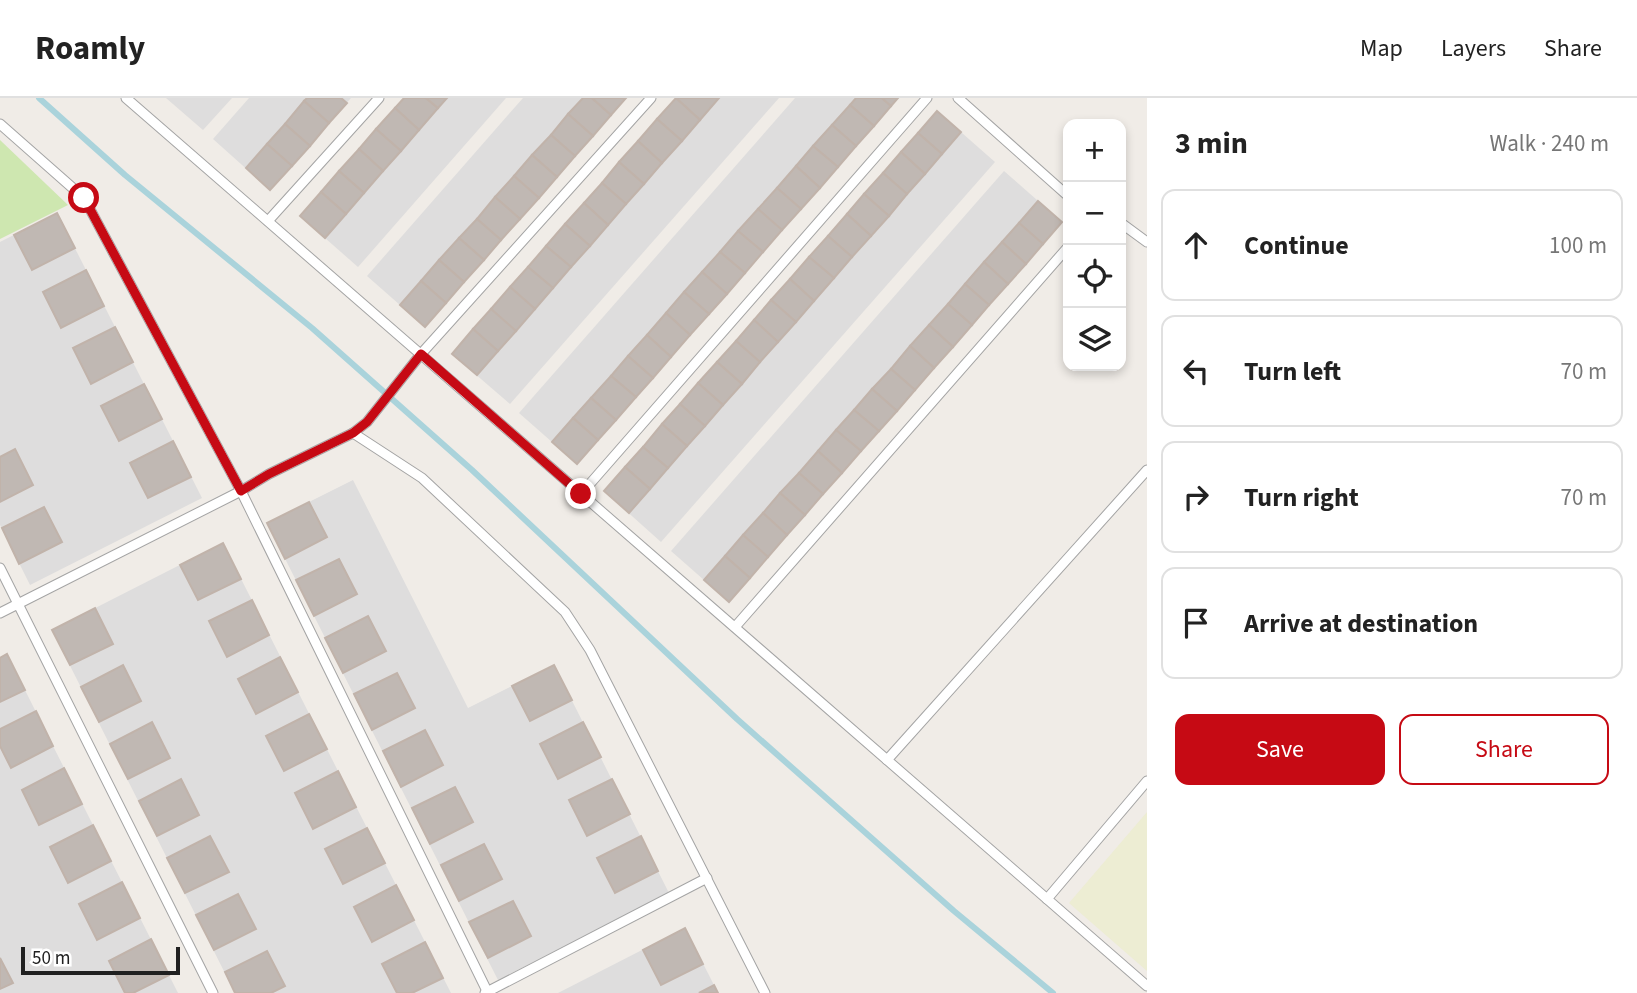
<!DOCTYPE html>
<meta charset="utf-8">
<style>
body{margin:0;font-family:"Source Sans 3",sans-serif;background:#f2f2f2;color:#222}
.controls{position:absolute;right:21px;top:21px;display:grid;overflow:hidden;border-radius:14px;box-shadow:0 4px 10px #0003}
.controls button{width:63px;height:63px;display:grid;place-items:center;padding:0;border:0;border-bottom:2px solid #e0e0e0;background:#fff;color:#222;font:35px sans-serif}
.scale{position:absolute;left:21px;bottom:18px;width:159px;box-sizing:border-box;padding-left:7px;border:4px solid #202020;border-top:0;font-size:19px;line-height:24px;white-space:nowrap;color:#202020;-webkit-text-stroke:5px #fff;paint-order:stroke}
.stop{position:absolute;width:21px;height:21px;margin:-16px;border:5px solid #c60a14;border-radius:50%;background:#fff}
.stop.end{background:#c60a14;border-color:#fff;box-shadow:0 2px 7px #0008}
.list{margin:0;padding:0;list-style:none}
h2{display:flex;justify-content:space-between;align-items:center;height:91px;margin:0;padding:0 28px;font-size:30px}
h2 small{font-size:23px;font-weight:400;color:#767676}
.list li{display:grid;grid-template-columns:46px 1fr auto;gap:21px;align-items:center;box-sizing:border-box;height:112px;margin:0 14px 14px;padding:0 14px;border:2px solid #e0e0e0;border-radius:14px}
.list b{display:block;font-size:26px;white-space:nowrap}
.list em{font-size:23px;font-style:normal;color:#767676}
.actions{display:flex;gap:14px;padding:21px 28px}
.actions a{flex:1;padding:16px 0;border:2px solid #c60a14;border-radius:14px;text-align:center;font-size:24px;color:#c60a14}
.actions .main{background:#c60a14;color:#fff}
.icon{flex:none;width:38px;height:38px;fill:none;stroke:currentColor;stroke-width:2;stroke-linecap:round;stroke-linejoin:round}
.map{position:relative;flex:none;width:1147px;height:895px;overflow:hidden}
header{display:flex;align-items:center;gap:42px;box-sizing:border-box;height:98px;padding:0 35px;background:#fff;border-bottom:2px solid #e0e0e0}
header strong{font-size:33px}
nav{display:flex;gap:38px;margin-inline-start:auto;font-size:24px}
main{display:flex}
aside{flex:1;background:#fff}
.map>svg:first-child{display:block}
.residential{fill:#dedddd}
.farmland{fill:#ededd3}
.grass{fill:#cee7b0}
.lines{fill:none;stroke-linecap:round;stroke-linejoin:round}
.stream{stroke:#aad3db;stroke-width:6}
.building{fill:#c0b8b3;stroke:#c1b3aa;stroke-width:2}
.lane-casing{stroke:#a4a4a4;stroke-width:11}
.lane{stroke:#fff;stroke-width:9}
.route{stroke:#c60a14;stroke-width:9}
</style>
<header>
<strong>Roamly</strong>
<nav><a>Map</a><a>Layers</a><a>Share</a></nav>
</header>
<main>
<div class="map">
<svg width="1147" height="895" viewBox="0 0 1147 895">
<rect width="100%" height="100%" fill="#f0ece7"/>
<g class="residential">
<polygon points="166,0 232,0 203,32"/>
<polygon points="249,0 351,0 270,92 213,41"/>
<polygon points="404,0 506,0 358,169 300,118"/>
<polygon points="523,0 626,0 425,229 367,178"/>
<polygon points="676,0 779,0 510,306 452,256"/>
<polygon points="795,0 898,0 577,366 519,315"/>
<polygon points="937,13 995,64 661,444 604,393"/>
<polygon points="1004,73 1062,124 729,504 671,453"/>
<polygon points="57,115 202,400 30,487 0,427 0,144"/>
<polygon points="353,382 468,610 554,567 669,795 498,882 267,425"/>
<polygon points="223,445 338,673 451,895 235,895 52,532"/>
<polygon points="7,556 53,648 178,895 0,895 0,560"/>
<polygon points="685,830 718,895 558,895"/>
</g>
<polygon class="farmland" points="1147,714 1147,873 1069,805"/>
<polygon class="grass" points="0,42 68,107 0,141"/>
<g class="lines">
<polyline class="stream" points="39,0 125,77 312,230 472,372 737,621 954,813 1053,895"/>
</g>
<g class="building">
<polygon points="307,0 341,0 347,5 329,25 304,3"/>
<polygon points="404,0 426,0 438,10 419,32 395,10"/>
<polygon points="426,0 447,0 438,10"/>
<polygon points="583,0 592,0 611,17 593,38 568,16"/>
<polygon points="592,0 626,0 611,17"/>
<polygon points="676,0 719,0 700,22"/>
<polygon points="676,0 700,22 682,43 657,21"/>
<polygon points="856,0 882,0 891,8 874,28 850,7"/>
<polygon points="882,0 898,0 891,8"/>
<polygon points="304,3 329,25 310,48 285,26"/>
<polygon points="850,7 874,28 856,48 832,27"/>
<polygon points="395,10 419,32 401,53 376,31"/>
<polygon points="937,13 961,34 942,56 918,35"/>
<polygon points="568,16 593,38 575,58 551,37"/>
<polygon points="657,21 682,43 662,65 638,43"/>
<polygon points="285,26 310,48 292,68 267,46"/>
<polygon points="832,27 856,48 838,69 813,48"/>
<polygon points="376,31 401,53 383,73 359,51"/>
<polygon points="918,35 942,56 925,76 901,54"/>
<polygon points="551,37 575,58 557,79 532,57"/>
<polygon points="638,43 662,65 644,86 619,64"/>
<polygon points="267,46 292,68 270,92 246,70"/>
<polygon points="813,48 838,69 820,90 796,68"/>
<polygon points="359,51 383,73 364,95 339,73"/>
<polygon points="901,54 925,76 907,96 883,75"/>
<polygon points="532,57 557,79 539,100 514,78"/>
<polygon points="619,64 644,86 626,106 602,85"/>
<polygon points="796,68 820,90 801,111 777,90"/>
<polygon points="339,73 364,95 346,116 321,94"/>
<polygon points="883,75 907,96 889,118 864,96"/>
<polygon points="514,78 539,100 520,121 495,99"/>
<polygon points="602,85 626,106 608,127 584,105"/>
<polygon points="777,90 801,111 782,132 758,111"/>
<polygon points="321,94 346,116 325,140 300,118"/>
<polygon points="864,96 889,118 871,138 847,116"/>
<polygon points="495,99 520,121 501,142 477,121"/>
<polygon points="1038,103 1062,124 1043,146 1019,125"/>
<polygon points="584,105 608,127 590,148 565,126"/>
<polygon points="758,111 782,132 763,154 738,133"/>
<polygon points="57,115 75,150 32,172 14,137"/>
<polygon points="847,116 871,138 852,159 828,138"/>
<polygon points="477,121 501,142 484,162 459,140"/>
<polygon points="1019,125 1043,146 1026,166 1002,144"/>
<polygon points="565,126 590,148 571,169 546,148"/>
<polygon points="738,133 763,154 745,175 720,154"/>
<polygon points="828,138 852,159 834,180 809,159"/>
<polygon points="459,140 484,162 464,184 439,162"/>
<polygon points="1002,144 1026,166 1008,186 984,164"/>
<polygon points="546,148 571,169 553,190 528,169"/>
<polygon points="720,154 745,175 727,196 702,174"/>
<polygon points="809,159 834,180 814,203 790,181"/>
<polygon points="439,162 464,184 446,205 421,183"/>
<polygon points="984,164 1008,186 989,207 965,186"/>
<polygon points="528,169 553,190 535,211 510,189"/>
<polygon points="86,172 104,208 61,230 43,194"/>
<polygon points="702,174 727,196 709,216 684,194"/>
<polygon points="790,181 814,203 796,224 771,202"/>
<polygon points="421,183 446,205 425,229 400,207"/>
<polygon points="965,186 989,207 972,227 948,206"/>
<polygon points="510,189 535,211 516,233 491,211"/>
<polygon points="684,194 709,216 690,237 666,215"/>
<polygon points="771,202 796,224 778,244 754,222"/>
<polygon points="948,206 972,227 953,249 929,227"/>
<polygon points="491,211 516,233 498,253 473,231"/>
<polygon points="666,215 690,237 671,259 647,237"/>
<polygon points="754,222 778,244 760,264 736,243"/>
<polygon points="929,227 953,249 934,270 910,248"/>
<polygon points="115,229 133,264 91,286 73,250"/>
<polygon points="473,231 498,253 477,277 452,256"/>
<polygon points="647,237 671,259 653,280 628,258"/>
<polygon points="736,243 760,264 742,286 717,264"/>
<polygon points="910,248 934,270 915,292 891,271"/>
<polygon points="628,258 653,280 636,299 611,278"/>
<polygon points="717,264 742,286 723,307 698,285"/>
<polygon points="891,271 915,292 897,313 872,291"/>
<polygon points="611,278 636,299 616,322 591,300"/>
<polygon points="698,285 723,307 705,328 680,306"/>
<polygon points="144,286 162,321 119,343 101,308"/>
<polygon points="872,291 897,313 879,333 854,312"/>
<polygon points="591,300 616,322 598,342 573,320"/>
<polygon points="680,306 705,328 687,348 662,326"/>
<polygon points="854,312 879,333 861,353 836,332"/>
<polygon points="573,320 598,342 577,366 552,344"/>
<polygon points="662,326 687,348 668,370 643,349"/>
<polygon points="836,332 861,353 842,375 818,353"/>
<polygon points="173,343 191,379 148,400 130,365"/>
<polygon points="643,349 668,370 650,391 625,369"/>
<polygon points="15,351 33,387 0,404 0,359"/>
<polygon points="818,353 842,375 823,396 799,375"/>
<polygon points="625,369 650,391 629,415 604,393"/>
<polygon points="799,375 823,396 805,417 780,395"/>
<polygon points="780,395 805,417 787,437 763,415"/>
<polygon points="309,404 327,439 285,461 267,425"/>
<polygon points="44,409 62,444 19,466 2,430"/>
<polygon points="763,415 787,437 768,459 743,437"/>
<polygon points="743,437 768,459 750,480 725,458"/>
<polygon points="223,445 241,481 198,502 180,467"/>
<polygon points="725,458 750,480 729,504 704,482"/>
<polygon points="339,461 357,496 314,518 296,482"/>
<polygon points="252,502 269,537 227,559 209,523"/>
<polygon points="95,510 113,546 70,567 52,532"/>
<polygon points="368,518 386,553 343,575 325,540"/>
<polygon points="7,556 25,592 0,604 0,560"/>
<polygon points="280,559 298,594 256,616 238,581"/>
<polygon points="123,567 141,603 99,624 81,589"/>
<polygon points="554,567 572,602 530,623 512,588"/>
<polygon points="397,575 415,610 372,632 354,596"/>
<polygon points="36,613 53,648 11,670 0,648 0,631"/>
<polygon points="309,616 327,651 284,673 266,638"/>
<polygon points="152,624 170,660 128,681 110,646"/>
<polygon points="583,624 601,659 558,681 540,646"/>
<polygon points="425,632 443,667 401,689 383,653"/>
<polygon points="64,670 82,706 39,727 22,692"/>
<polygon points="338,673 356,709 313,731 295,695"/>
<polygon points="181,681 199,717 157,738 139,703"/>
<polygon points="612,681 630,716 587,738 569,702"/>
<polygon points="455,689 473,724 430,746 412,710"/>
<polygon points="93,727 111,763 68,785 50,749"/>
<polygon points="367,730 385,765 343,786 325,751"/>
<polygon points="210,738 229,774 185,795 167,760"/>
<polygon points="641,738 658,773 615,795 597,760"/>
<polygon points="484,746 502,781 459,803 441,767"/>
<polygon points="122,784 140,820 97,842 79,806"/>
<polygon points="396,787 414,822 372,844 354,809"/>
<polygon points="238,796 256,831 214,852 196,817"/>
<polygon points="513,803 531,838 488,860 469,824"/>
<polygon points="685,830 703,866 661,887 643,852"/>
<polygon points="151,841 169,877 133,895 125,895 109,863"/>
<polygon points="425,844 443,880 412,895 397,895 382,866"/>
<polygon points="267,853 285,888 271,895 235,895 225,874"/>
<polygon points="0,860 13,885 0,891"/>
<polygon points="714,887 718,895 699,895"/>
</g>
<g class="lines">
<g class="lane-casing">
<g id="lane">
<polyline points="126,0 1147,888"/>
<polyline points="958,0 1068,98"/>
<polyline points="0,26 84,100 241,393 488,895"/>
<polyline points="268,123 379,0"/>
<polyline points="1121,125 1147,144"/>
<polyline points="353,335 422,380 565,514 590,552 765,895"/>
<polyline points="581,396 927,0"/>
<polyline points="0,470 213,895"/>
<polyline points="0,515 241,393 269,376 353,335 367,324 421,256 651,0"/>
<polyline points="735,529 1068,149"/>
<polyline points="887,662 1147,372"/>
<polyline points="1047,801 1147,683"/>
<polyline points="485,895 707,780"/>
</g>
</g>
<use href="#lane" class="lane"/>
</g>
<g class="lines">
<polyline class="route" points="84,100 241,393 269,376 353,335 367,324 421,256 581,396"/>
</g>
</svg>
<div class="controls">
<button>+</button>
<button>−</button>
<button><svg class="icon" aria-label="locate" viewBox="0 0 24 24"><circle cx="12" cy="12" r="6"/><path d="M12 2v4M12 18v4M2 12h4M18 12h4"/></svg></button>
<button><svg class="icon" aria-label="layers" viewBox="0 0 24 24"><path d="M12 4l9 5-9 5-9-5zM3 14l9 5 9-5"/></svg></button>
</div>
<div class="scale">50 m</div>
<div class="stop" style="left:84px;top:100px"></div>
<div class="stop end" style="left:581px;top:396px"></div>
</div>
<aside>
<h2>3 min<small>Walk · 240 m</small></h2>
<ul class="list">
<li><svg class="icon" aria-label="ahead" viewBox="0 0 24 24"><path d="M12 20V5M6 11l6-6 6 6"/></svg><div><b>Continue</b></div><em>100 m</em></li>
<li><svg class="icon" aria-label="left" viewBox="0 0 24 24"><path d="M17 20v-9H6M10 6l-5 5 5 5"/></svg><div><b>Turn left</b></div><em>70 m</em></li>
<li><svg class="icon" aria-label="right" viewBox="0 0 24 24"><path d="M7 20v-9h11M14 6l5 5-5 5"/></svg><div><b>Turn right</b></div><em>70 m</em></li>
<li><svg class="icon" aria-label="arrive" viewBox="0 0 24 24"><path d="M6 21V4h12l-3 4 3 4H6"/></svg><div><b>Arrive at destination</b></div></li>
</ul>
<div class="actions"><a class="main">Save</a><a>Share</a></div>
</aside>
</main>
